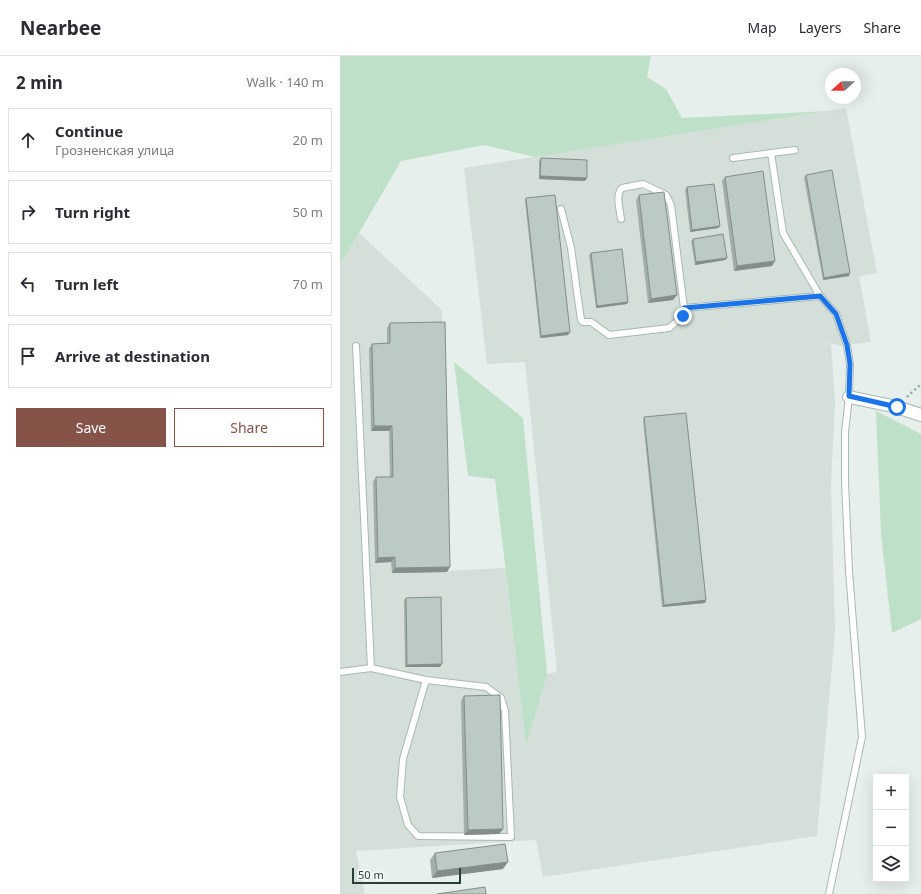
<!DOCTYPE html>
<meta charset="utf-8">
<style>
body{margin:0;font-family:"Noto Sans",sans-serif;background:#f2f2f3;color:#2b2b33}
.controls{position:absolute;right:12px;bottom:12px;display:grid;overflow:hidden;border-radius:0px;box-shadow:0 4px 16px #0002}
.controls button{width:36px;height:36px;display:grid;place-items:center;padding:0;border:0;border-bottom:1px solid #e1e1e2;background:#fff;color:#2b2b33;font:20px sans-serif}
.compass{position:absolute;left:485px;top:12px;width:36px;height:36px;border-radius:50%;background:#fff;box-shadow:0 4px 16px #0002;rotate:249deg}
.scale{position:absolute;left:12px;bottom:10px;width:109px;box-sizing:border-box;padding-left:4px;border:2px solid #24423a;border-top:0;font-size:11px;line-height:14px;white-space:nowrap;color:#24423a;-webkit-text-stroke:3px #f7fbf9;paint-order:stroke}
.stop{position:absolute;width:12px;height:12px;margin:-9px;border:3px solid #1a73e8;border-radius:50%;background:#fff}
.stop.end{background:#1a73e8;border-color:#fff;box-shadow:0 1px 4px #0008}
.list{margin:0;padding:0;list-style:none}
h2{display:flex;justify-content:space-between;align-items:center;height:52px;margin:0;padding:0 16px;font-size:17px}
h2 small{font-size:13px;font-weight:400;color:#7c7c81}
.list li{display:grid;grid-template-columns:26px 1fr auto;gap:12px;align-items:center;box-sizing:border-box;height:64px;margin:0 8px 8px;padding:0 8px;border:1px solid #e1e1e2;border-radius:0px}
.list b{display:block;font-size:15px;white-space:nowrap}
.list p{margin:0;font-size:13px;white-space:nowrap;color:#7c7c81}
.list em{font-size:13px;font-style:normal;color:#7c7c81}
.actions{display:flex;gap:8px;padding:12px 16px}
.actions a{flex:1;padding:9px 0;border:1px solid #855347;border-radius:0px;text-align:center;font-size:14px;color:#855347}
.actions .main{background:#855347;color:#fff}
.icon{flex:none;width:22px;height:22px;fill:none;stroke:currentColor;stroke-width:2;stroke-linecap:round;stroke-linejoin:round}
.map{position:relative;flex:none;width:581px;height:838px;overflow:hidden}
header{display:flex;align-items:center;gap:24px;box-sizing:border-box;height:56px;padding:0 20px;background:#fff;border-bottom:1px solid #e1e1e2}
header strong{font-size:19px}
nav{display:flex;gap:22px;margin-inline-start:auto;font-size:14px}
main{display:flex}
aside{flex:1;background:#fff}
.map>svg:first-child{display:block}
.built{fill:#d4dfda}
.green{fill:#bfe0c8}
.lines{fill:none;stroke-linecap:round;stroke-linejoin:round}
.service-casing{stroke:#a8b8b2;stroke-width:8}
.minor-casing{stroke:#a8b8b2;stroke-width:14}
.path{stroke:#86b3a5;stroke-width:2.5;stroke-dasharray:2 3;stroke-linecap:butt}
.service{stroke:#fff;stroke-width:6}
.minor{stroke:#fff;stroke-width:12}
.wall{fill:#a1aea9}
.shaded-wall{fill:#838d89}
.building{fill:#bbcac4;stroke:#838d89}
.route{stroke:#1a73e8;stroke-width:5}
</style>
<header>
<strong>Nearbee</strong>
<nav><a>Map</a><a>Layers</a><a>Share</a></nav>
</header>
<main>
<aside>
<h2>2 min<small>Walk · 140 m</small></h2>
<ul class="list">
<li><svg class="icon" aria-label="ahead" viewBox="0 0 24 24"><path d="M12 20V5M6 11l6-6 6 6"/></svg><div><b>Continue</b><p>Грозненская улица</p></div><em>20 m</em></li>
<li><svg class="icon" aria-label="right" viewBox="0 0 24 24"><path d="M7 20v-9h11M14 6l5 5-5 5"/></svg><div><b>Turn right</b></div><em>50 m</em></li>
<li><svg class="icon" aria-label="left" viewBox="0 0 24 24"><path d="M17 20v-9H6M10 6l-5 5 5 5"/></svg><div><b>Turn left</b></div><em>70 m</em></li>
<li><svg class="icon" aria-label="arrive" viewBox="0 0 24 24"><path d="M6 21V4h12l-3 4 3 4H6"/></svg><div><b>Arrive at destination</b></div></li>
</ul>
<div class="actions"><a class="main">Save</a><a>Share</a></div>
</aside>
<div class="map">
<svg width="581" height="838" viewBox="0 0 581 838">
<rect width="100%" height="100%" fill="#e6efeb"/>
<polygon class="built" points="506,52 537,217 519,220 531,286 500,290 491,287 495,348 491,428 495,575 477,780 203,821 196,784 16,795 25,838 0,838 0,208 19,177 102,254 107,515 165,512 186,688 207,618 217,616 185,306 147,308 124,112"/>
<g class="green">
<polygon points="0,0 311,0 307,21 326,33 342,62 488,55 195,101 144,89 61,105 19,177 0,208"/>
<polygon points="114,306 183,362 207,618 186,690 155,423 128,420"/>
<polygon points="536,355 581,378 581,563 552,577 541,478"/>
</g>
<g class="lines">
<g class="service-casing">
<g id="service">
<polyline points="431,97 455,94"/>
<polyline points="393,102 431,97 443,177 480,240 496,258 507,289 510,308 509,341 505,376 505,426 509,515 522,681 489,838"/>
<polyline points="221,153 231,192 241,264 243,266 251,266 269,279 329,272 343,260 344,252 480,240"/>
<path d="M 281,163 C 280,154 275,139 282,132 L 303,128 L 326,139 L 331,149 L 344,252"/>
<polyline points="16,290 31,612"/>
<polyline points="0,616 31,612 86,624 146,631 161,642 165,655 171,781 78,780 68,769 60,741 63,703 86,624"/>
</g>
</g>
<g class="minor-casing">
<polyline id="minor" points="509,341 557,351 581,359"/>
</g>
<polyline class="path" points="567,341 581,328"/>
<use href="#service" class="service"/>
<use href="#minor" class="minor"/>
</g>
<g class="wall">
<polygon points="201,102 245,125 199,123 199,105"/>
<polygon points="466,119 509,220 483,224 464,122"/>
<polygon points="385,121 432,210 394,215 382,125"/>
<polygon points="347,131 380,170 378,172 350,176 345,134"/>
<polygon points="299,139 337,239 333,244 308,247 296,144"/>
<polygon points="186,142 228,279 200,282 185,145"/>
<polygon points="353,183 387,202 385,204 355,209 351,185"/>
<polygon points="251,197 288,246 287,248 256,252 249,199"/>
<polygon points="50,267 107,516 52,517 51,506 35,507 33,426 36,421 50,421 49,375 31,375 29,293 32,288 47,287 47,272"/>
<polygon points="304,361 366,544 365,547 322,551 303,364"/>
<polygon points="66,542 100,611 65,611 64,544"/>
<polygon points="124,640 163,773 159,778 124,779 121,645"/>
<polygon points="95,797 163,813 92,822 90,804"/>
</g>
<g class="shaded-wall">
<polygon points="200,120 247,122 245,125 199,123"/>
<polygon points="380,170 378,172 350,176 352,174"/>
<polygon points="387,202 385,204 355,209 356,206"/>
<polygon points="435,205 432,210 394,215 397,210"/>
<polygon points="510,217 509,220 483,224 484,222"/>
<polygon points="337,239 333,244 308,247 311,243"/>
<polygon points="288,246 287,248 256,252 257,250"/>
<polygon points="230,276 228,279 200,282 201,280"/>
<polygon points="34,370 52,370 49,375 31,375"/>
<polygon points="55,501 51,506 35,507 38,502"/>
<polygon points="110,511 107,516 52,517 55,512"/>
<polygon points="366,544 365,547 322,551 324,549"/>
<polygon points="102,608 100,611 65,611 67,609"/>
<polygon points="163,773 159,778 124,779 128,774"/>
<polygon points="168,806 163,813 92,822 97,815"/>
</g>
<g class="building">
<polygon points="201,102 247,104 247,122 200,120"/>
<polygon points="492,114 510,217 484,222 466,119"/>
<polygon points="423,115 435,205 397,210 385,121"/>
<polygon points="374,128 380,170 352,174 347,131"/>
<polygon points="324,136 337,239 311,243 299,139"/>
<polygon points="215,139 230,276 201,280 186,142"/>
<polygon points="383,178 387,202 356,206 353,183"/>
<polygon points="282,193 288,246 257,250 251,197"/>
<polygon points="105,266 110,511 55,512 55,501 38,502 36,421 53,421 52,370 34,370 32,288 50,287 50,267"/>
<polygon points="346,357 366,544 324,549 304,361"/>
<polygon points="101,541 102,608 67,609 66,542"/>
<polygon points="160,639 163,773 128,774 124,640"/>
<polygon points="165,788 168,806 97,815 95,797"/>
<polygon points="145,831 146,838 97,838"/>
</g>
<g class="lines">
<polyline class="route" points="343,260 344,252 480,240 496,258 507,289 510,308 509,340 557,351"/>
</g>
</svg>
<div class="controls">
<button>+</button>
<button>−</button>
<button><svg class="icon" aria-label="layers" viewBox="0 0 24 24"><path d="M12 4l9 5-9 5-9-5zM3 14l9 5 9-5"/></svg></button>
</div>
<svg class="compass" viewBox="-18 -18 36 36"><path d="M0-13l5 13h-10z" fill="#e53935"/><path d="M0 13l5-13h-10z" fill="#7c7c81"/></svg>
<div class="scale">50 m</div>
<div class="stop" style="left:557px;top:351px"></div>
<div class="stop end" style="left:343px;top:260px"></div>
</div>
</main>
